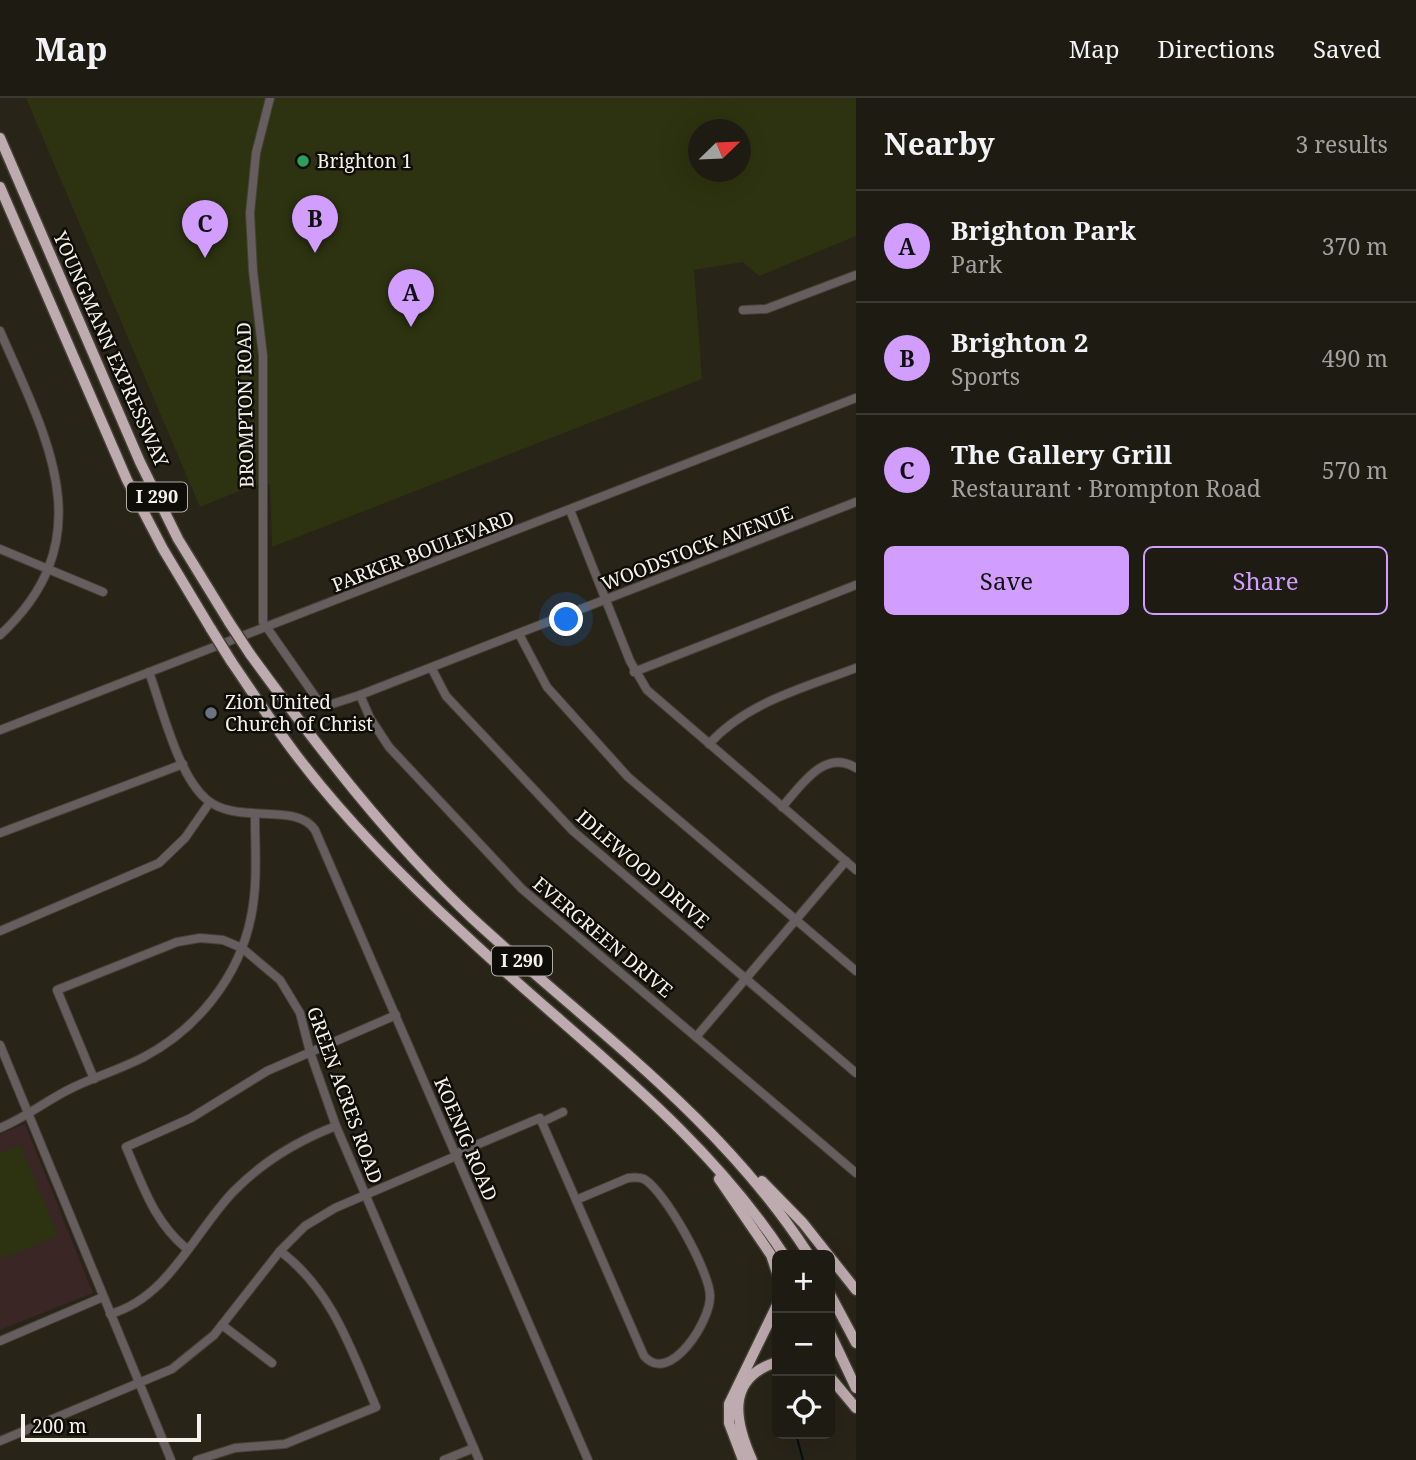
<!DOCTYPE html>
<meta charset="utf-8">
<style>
body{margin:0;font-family:"Noto Serif",serif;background:#26241b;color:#f1f3f6}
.controls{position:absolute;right:21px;bottom:21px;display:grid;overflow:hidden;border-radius:10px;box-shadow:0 7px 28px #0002}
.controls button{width:63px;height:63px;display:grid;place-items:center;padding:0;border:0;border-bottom:2px solid #3c3932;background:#1e1b12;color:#f1f3f6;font:35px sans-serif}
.compass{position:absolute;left:688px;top:21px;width:63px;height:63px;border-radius:50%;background:#1e1b12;box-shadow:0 7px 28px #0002;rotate:67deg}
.scale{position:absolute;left:21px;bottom:18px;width:180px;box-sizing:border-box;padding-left:7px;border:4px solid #f4f2e9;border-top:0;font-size:19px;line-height:24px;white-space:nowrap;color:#f4f2e9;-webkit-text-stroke:5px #0f0d08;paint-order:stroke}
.you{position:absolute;left:567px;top:522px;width:24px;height:24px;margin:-18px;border:5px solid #fff;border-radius:50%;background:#1a73e8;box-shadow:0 0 0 10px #1a73e833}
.badge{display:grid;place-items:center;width:46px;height:46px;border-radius:50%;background:#d19dfe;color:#111;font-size:23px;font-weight:700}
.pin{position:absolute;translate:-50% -58px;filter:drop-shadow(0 2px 4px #0008)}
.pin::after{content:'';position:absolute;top:37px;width:24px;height:21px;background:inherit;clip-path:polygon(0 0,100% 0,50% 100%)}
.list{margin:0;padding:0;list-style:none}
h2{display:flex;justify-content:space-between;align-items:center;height:91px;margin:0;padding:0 28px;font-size:30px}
h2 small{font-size:23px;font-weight:400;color:#a1a19f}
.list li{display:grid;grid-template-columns:46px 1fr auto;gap:21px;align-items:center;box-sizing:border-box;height:112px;padding:0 28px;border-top:2px solid #3c3932}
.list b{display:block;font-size:26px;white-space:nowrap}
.list p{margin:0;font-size:23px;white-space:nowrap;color:#a1a19f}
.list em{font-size:23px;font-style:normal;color:#a1a19f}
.actions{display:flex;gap:14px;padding:21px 28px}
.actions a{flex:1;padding:16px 0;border:2px solid #d19dfe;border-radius:10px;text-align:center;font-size:24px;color:#d19dfe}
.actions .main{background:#d19dfe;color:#111}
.icon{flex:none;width:38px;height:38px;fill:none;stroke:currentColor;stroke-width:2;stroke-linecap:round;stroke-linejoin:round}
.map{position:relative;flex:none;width:856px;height:1362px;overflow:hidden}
header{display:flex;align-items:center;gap:42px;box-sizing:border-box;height:98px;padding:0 35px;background:#1e1b12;border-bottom:2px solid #3c3932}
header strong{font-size:33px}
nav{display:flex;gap:38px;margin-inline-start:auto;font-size:24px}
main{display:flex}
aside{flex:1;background:#1e1b12}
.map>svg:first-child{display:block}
.education{fill:#392625}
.green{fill:#2d3310;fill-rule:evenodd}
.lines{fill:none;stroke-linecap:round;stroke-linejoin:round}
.stream{stroke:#011016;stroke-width:2}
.minor-casing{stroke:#454135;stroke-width:10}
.highway-casing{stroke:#454135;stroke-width:13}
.minor{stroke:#655d5e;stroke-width:8}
.highway{stroke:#beabaf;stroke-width:10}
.highway-bridge-casing{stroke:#454135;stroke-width:13;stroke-linecap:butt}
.highway-bridge{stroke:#beabaf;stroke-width:10}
.leisure-dot{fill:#2e9e5b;stroke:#0f0d08;stroke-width:2.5}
.worship-dot{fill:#6b7280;stroke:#0f0d08;stroke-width:2.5}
.labels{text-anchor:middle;stroke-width:5;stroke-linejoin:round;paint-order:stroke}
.shield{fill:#0f0d08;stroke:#afada6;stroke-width:2}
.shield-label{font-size:18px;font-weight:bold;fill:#f4f2e9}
.poi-label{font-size:19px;fill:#f4f2e9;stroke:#0f0d08;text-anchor:start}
.street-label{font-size:19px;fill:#f4f2e9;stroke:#0f0d08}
</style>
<header>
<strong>Map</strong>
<nav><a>Map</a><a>Directions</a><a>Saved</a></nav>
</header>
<main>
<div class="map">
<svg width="856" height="1362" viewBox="0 0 856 1362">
<rect width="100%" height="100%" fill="#282418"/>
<polygon class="education" points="25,1026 93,1195 0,1232 0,1036"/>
<g class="green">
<path d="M 26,0 L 856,0 L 856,138 L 759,178 L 743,164 L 694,172 L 702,281 L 272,449 L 270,386 L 254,387 L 200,409 ZM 698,32 L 740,32 L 740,74 L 698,74 Z"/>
<polygon points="20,1047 58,1137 3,1161 0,1154 0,1055"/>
</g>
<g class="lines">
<polyline class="stream" points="796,1336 803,1362"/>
<g class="minor-casing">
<g id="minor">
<polyline points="270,0 256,55 250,115 253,173 263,258 263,524 319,604 329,607 360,597 856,404"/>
<polyline points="743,212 766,211 856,177"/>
<path d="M 0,233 C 46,339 105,440 0,537"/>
<polyline points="570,412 630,563 647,592 856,772"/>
<polyline points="0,451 103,494"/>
<polyline points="519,536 547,589 628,679 856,873"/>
<polyline points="432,571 446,598 573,733 856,975"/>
<path d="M 149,574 C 162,610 178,677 206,701 C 237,728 296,703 315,732 L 588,1362"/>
<polyline points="634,574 856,487"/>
<polyline points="360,597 370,620 389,649 522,791 856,1075"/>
<polyline points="0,632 856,300"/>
<path d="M 709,646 C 747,604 804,590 856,570"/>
<path d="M 782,709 C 801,688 824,650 856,670"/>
<polyline points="0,735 183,666"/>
<polyline points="0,833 159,765 185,740 210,704"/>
<polyline points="696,939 846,763"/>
<polyline points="0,947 171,1362"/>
<polyline points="94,981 57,892 177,844 200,840 223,842 242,850 280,882 300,915 310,954 336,1028 479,1362"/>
<polyline points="542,1024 563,1014"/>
<path d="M 0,1030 C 27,1019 48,1001 74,989 C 97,978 121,971 144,959 C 197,931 239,879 251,819 C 258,786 255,751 255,718"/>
<polyline points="455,1056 540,1020 576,1102"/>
<path d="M 628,1080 C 634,1079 639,1079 644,1081 C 665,1093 710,1174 710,1198 C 711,1222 670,1288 644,1258 L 576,1102 Z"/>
<path d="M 187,1151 C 154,1124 143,1088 126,1049 L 191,1020 L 267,973 L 396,917"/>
<path d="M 110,1216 C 168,1200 194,1135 233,1094 C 262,1064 297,1043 336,1028"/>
<polyline points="222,1227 272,1265"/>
<polyline points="0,1243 103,1199"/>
<polyline points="0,1343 172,1271 214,1237 280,1153 305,1128 335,1110 456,1058"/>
<path d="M 197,1362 L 235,1350 L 285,1346 L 376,1309 C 351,1251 332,1192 280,1153"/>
<polyline points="444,1362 474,1350"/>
</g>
</g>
<g class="highway-casing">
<g id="highway">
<polyline points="0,40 140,364 178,441 229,524"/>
<polyline points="0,89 127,382 163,451 211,531"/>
<path d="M 250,556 C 318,649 388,741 472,820 C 590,929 721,1020 809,1157"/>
<path d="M 231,563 C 253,595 274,628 297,658 C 345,721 406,783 464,836 C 574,940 700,1028 784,1157"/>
<polyline points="719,1081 771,1157 777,1175"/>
<polyline points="762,1083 803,1125 856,1192"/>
<polyline points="830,1196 856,1245"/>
<polyline points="830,1235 856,1290"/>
<polyline points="830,1279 856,1310"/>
<polyline points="743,1362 729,1325 729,1306 777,1207"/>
<path d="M 752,1362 C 735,1324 725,1280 777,1264"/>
</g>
</g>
<use href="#minor" class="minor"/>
<use href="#highway" class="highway"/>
<g class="highway-bridge-casing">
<g id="highway-bridge">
<polyline points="229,524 250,556"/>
<polyline points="211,531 231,563"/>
</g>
</g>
<use href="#highway-bridge" class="highway-bridge"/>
</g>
<circle class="leisure-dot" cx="303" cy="63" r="7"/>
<circle class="worship-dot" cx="211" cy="615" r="7"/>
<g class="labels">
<g class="shield">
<rect x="127" y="384.5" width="60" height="29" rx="5"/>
<rect x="492" y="848.5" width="60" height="29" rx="5"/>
</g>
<g class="shield-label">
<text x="157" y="405">I 290</text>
<text x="522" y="869">I 290</text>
</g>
<g class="poi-label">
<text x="317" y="70">Brighton 1</text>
<text x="225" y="611">Zion United<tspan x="225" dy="22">Church of Christ</tspan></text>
</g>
<g class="street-label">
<text transform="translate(111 251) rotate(66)" y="7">YOUNGMANN EXPRESSWAY</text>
<text transform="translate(245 307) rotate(-91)" y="7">BROMPTON ROAD</text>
<text transform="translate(697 450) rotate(-21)" y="7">WOODSTOCK AVENUE</text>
<text transform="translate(423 453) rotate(-21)" y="7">PARKER BOULEVARD</text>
<text transform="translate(643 771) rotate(41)" y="7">IDLEWOOD DRIVE</text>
<text transform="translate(603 839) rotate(40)" y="7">EVERGREEN DRIVE</text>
<text transform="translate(345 997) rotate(70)" y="7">GREEN ACRES ROAD</text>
<text transform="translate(466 1041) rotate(67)" y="7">KOENIG ROAD</text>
</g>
</g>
</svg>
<div class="controls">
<button>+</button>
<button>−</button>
<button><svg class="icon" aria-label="locate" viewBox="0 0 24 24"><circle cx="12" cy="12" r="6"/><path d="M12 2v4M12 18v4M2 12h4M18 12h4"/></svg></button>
</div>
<svg class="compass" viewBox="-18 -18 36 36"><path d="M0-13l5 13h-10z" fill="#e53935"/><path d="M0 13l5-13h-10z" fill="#a1a19f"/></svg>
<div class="scale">200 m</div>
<div class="you"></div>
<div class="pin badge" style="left:411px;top:229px">A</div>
<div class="pin badge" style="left:315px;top:155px">B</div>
<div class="pin badge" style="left:205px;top:160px">C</div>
</div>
<aside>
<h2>Nearby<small>3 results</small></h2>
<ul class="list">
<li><span class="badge">A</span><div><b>Brighton Park</b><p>Park</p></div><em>370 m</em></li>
<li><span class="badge">B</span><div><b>Brighton 2</b><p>Sports</p></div><em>490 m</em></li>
<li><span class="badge">C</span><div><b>The Gallery Grill</b><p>Restaurant · Brompton Road</p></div><em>570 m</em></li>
</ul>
<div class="actions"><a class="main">Save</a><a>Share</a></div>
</aside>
</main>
